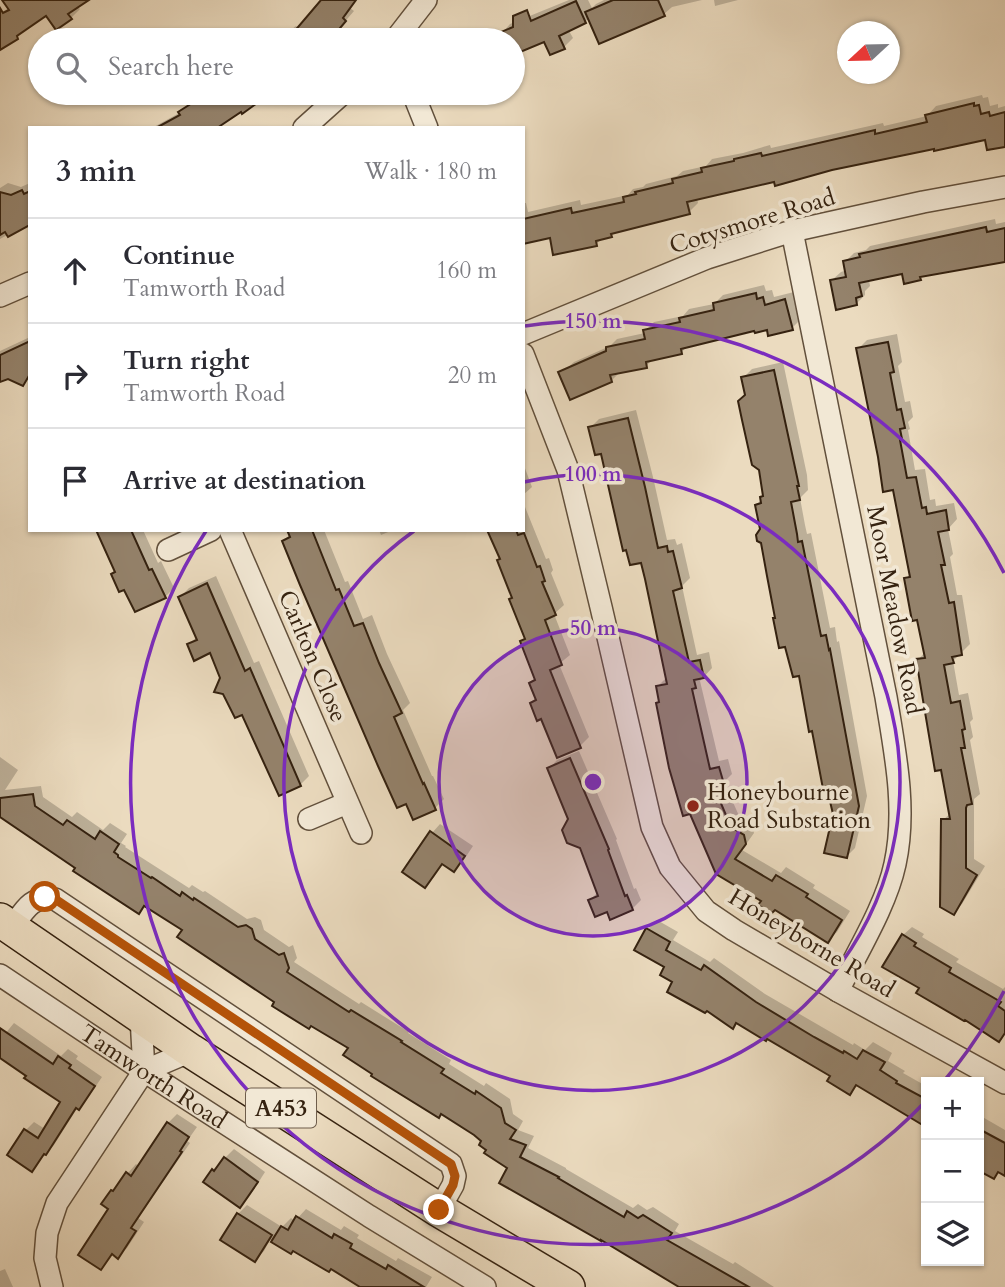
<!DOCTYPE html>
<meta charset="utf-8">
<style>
body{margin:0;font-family:Cardo,serif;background:#f7f7f7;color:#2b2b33}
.controls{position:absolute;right:21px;bottom:21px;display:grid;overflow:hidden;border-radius:0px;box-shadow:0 2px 5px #0004}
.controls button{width:63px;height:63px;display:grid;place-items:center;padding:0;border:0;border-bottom:2px solid #e1e1e2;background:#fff;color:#2b2b33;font:35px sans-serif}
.compass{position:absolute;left:837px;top:21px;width:63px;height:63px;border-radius:50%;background:#fff;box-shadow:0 2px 5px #0004;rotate:248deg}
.stop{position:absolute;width:21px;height:21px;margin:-16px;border:5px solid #b45309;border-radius:50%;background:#fff}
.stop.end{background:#b45309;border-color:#fff;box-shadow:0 2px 7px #0008}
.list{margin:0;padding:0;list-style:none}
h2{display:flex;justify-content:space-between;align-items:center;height:91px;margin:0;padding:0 28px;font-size:30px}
h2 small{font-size:23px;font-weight:400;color:#7c7c81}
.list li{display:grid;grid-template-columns:46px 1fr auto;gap:21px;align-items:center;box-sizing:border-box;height:105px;padding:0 28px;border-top:2px solid #e1e1e2}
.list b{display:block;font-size:26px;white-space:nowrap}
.list p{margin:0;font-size:23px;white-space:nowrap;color:#7c7c81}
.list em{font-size:23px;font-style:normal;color:#7c7c81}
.icon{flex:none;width:38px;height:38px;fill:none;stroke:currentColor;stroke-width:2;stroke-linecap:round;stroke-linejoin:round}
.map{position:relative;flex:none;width:1005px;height:1287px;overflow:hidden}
.search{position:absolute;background:#fff;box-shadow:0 2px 5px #0004;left:28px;top:28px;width:497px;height:77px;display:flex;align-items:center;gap:18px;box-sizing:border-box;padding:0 24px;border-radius:38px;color:#7c7c81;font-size:26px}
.panel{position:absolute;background:#fff;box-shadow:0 2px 5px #0004;left:28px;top:126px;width:497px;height:406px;border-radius:0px}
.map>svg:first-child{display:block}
.shadow{fill:#0003}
.building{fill:#94826b;stroke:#352210;stroke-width:2}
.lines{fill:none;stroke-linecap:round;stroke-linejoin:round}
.street-casing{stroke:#62503c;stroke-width:24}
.primary-casing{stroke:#352210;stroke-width:36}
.street{stroke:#f2e8d5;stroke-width:21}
.primary{stroke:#ebdbbf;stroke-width:33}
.route{stroke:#b45309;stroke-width:9}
.ring{fill:none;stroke:#7b2cbf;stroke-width:3.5}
.poi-dot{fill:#8f2418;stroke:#f2e8d5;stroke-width:2.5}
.labels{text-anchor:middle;stroke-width:7;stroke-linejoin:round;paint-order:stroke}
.shield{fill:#f2e8d5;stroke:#6e5d4b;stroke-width:2}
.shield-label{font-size:23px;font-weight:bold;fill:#352210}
.street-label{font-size:24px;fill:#352210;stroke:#f2e8d5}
.poi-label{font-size:24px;fill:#352210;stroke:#f2e8d5;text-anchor:start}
.centre{fill:#7b2cbf;stroke:#f2e8d5;stroke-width:3.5}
.ring-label{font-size:21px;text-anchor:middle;font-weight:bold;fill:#7b2cbf;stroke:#f2e8d5;stroke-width:7;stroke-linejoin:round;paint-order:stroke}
</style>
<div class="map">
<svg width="1005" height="1287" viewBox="0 0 1005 1287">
<rect width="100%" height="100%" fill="#ebdbbf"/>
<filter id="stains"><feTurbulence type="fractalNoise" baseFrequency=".00286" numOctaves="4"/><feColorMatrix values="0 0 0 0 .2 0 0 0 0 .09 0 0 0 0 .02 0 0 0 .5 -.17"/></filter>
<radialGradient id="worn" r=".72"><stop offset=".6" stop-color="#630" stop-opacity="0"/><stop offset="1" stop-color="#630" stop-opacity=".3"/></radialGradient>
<g class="shadow">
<polygon points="14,0 86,0 77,6 80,9 71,18 47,14 26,28 17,37 0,48 0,13 9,8"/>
<polygon points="324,0 356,0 350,8 354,11 329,40 277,40 296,26 299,29"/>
<polygon points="569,0 588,0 592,8 596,4 604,0 702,0 672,7 664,14 589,18 585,22 568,29 573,38 564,47 545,40 515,52 521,67 513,76 513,40 505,40 502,33 510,24"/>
<polygon points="714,0 738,0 715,6"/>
<polygon points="206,93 268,93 243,111 241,109 214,128 152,128 181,112 189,104"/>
<polygon points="982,95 983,98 988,97 990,106 998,104 998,108 1005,106 1005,147 1003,148 1002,145 986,138 935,147 775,180 697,198 698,203 689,212 615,231 611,236 603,238 596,244 551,236 523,242 523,203 526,203 528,212 580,200 581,205 628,195 633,189 643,187 646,184 677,176 683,171 706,166 712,159 743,153 770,145 771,148 883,123 884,126 927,116 936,106"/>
<polygon points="8,183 21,187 30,183 30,219 20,228 0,239 0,188"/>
<polygon points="995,219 996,224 1005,222 1005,260 924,274 920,278 903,272 869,280 870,286 865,291 865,295 857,303 832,280 841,272 847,270 845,262 854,253 866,250 870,246"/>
<polygon points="764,285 766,291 772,290 774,297 794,292 801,319 792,328 756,329 688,345 681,353 654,358 646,366 621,371 612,380 565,370 574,362 610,346 617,339 645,333 645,331 654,322 683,316 689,309 714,304 723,295"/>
<polygon points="897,334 902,362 898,366 905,402 910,401 913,417 908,422 910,429 908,430 915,470 925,469 930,500 935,499 936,506 954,503 957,519 948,529 953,554 950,557 957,595 962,595 970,644 953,661 959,695 968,693 973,719 970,722 973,737 970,740 980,794 974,799 974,859 985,866 962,904 953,913 943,820 951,813 918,660 925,652 919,618 906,579 911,573 895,488 858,349 867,340"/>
<polygon points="30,337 30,376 22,384 8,377 0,380 0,351"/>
<polygon points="783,362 807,475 808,490 800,498 805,525 807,534 811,533 830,628 835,627 837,642 839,641 867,796 855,848 846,857 800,674 761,530 757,505 765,494 743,378 752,369"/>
<polygon points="636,410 653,477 667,540 675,539 677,545 682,543 690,578 682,586 697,655 709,652 712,668 700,681 719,761 728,759 732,774 724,782 740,818 752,826 754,833 742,850 781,873 786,867 815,885 813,888 850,911 837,932 828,940 718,873 661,701 658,686 667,677 642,560 602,452 590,428 599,419"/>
<polygon points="523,463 532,487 523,495"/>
<polygon points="523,502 546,559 549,558 553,570 551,573 564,605 554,614 570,655 559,664 589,737 580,746 532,703 537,698 531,683 536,678 522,642 526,637 514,597 499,560 501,558 489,530 523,530"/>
<polygon points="100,530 143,530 158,563 161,561 174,588 165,597 125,587"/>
<polygon points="289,530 324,530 345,582 348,581 363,619 372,615 387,654 410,703 403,710 432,776 433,776 444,799 435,808 284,541 291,535"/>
<polygon points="379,530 393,530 381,535"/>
<polygon points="216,576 254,663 259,661 309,776 300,785 243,712 222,678 211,651 189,644 198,636 180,597 189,588"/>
<polygon points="579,751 617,839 616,840 634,889 636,888 641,900 632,909 608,909 590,900 598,892 570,819 549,769 557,760"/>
<polygon points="0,757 18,770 5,790 41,786 43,797 72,817 77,812 103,830 110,823 127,834 121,843 126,846 125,847 189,888 192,885 203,892 205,891 247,919 255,917 261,920 264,930 289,947 293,945 297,958 294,962 359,1004 361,1002 409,1032 408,1033 451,1060 449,1064 484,1086 486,1083 510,1099 513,1114 523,1121 518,1130 534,1136 528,1148 566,1168 566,1169 633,1208 638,1204 647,1210 653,1207 679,1224 675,1231 733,1264 735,1262 774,1287 682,1287 510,1168 489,1149 484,1140 475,1133 350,1048 277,1002 184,930 146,905 139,912 0,816"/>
<polygon points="440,824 473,846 463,861 454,870 444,863 434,877 425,885 432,833"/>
<polygon points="657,920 678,932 673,940 710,962 714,958 765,994 853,1045 854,1043 865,1050 873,1042 892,1053 888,1061 905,1071 903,1073 926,1086 926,1125 858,1085 850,1093 832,1075 737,1022 733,1027 675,982 666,967 636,949 648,929"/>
<polygon points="912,927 924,934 922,937 959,959 956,962 1003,989 1005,987 1005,1035 999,1040 921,988 903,935"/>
<polygon points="14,1023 61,1056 68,1049 78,1056 76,1059 102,1077 87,1099 78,1107 54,1145 32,1169 26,1130 34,1122 45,1129 63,1102 29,1075 0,1056 0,1040"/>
<polygon points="177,1114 197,1127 187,1141 190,1143 138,1218 144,1222 127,1248 118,1256 113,1253 101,1268 112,1191 136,1164 139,1167 168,1123"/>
<polygon points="979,1115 1005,1130 1005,1165 993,1177 979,1169 979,1161 981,1156 979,1155"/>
<polygon points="234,1149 265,1172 249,1197 240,1206 205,1182 213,1170"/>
<polygon points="247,1205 282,1227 291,1218 295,1221 306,1209 341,1230 344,1226 359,1235 357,1238 396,1261 398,1258 432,1277 426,1287 364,1287 331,1267 293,1249 291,1252 270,1240 264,1251 255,1260 238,1214"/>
<polygon points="5,1269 13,1287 0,1287 0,1271"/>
</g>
<g class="building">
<polygon points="2,0 89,0 68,14 72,19 56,30 46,16 17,36 18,39 0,50 0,8 3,13 9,10"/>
<polygon points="321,0 356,0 343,18 346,21 330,40 287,40"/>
<polygon points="613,0 658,0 665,16 599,44 585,12"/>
<polygon points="576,1 586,23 559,36 565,49 550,55 544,42 513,55 513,40 482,40 513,27 513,16 527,10 531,21"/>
<polygon points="208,93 271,93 242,114 241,112 217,128 156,128 180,115 178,112"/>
<polygon points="974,103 974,106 979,105 981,114 989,112 990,116 1005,112 1005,147 987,150 985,140 934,151 934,149 832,170 775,186 774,182 687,202 690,214 611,234 612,237 596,241 597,246 553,255 550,238 523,244 523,219 571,208 572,213 624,202 623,197 636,194 635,192 673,183 672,179 702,172 701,168 734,161 734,159 761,153 762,156 875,130 875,134 927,122 925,115"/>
<polygon points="22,190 24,194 30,191 30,225 8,237 5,232 0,235 0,192 11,195"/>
<polygon points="986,227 987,232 1005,228 1005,262 920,277 921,280 904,284 902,274 859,283 862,296 856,298 857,305 836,310 830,280 846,277 843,261 860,257 859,254"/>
<polygon points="756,293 757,299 763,297 765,305 785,299 793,330 768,336 767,330 755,333 754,331 681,349 682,354 646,362 647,368 610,375 612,382 570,400 558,372 606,351 606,347 645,339 643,330 680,322 679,318 714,310 713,303"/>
<polygon points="30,341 30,374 23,386 8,379 0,382 0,355"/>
<polygon points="888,342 894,372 890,373 897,410 901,409 905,428 900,429 902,439 900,440 907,478 916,477 922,508 926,507 927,514 946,510 949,530 938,532 945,565 941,565 949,603 954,602 962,655 952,657 954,663 944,665 951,703 960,701 965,729 962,730 965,748 961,748 972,804 967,805 966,808 966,868 977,875 954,915 940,907 941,819 950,819 941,770 935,771 916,659 925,658 917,620 912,621 904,578 910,577 893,490 883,492 878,457 856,348"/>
<polygon points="774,370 799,486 797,486 800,500 791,502 797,534 798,542 802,541 821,636 826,635 829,650 830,649 859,806 847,858 824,853 833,814 828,793 824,794 812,731 809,732 799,676 793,677 785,647 779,648 773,618 775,618 767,576 761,543 757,541 756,535 760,529 755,505 761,503 760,497 763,496 759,470 752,465 742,420 738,401 745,395 741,377"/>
<polygon points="628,418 645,487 658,548 667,546 668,552 673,551 682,588 673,591 689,662 700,660 704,678 694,680 696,688 692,689 710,769 719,767 724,784 714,787 731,827 744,835 746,844 735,859 772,881 776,875 808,894 806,897 842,920 828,943 775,910 772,913 758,905 761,901 716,874 690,814 683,816 669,768 656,703 659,702 656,686 667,684 645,579 641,563 630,565 626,550 623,551 601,454 595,455 588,427"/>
<polygon points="96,530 131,530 149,570 152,569 166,598 135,612 124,590 119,592 111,574 115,572"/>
<polygon points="287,530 312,530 336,590 339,589 354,626 363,623 379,663 402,713 394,717 423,784 424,783 436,810 413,820 406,804 397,808 378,766 300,585 282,541 290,537"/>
<polygon points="487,530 516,530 518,535 524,533 537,567 540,566 545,581 542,582 556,615 545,620 562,665 550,670 581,748 557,758 541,719 537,721 530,703 536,700 529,683 535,680 520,641 525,639 509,599 512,598 497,560 500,559"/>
<polygon points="207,583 245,671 250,668 301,786 279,796 242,715 235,718 223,694 214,692 220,678 210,653 194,661 187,644 197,640 178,597"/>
<polygon points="570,758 609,849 608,850 625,896 627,895 633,910 610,920 607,912 595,917 588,900 598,896 580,848 567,843 562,830 568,819 547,768"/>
<polygon points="33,794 35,806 63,825 67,820 95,839 100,831 119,844 114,852 118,855 118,857 151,878 152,877 180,896 182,892 193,900 194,898 238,927 246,925 252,929 255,939 279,955 284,953 289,968 287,972 349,1012 351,1010 402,1041 401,1042 444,1069 441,1073 475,1094 476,1091 501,1108 505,1123 516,1130 510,1139 526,1145 520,1157 559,1177 558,1178 624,1217 627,1211 638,1218 643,1215 672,1233 667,1240 749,1287 679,1287 601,1240 601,1241 499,1183 507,1168 484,1153 486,1150 479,1145 481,1141 474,1135 441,1114 439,1118 371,1076 372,1074 343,1055 348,1048 311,1026 309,1029 272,1006 274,1002 177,937 182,930 144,906 139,914 73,871 75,868 0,817 0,798"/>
<polygon points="430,831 465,856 454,872 442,864 425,888 402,872"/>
<polygon points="646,928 670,942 666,950 701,970 704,965 756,1002 814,1037 843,1053 844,1051 857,1059 863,1050 885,1062 880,1070 897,1081 896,1083 926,1099 926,1127 856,1085 850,1095 827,1081 830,1076 767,1039 766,1041 736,1023 733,1029 707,1011 705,1013 667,992 672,982 660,975 664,967 634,950"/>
<polygon points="902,934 916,943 914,946 951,968 949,972 1001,1002 998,1006 1005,1011 1005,1033 999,1042 965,1020 964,1021 916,993 919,988 882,967"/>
<polygon points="0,1028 53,1064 58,1056 71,1065 69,1068 95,1086 79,1110 76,1108 46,1155 44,1154 32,1172 7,1155 24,1129 38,1138 60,1102 24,1078 26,1076 0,1058"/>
<polygon points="167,1122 189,1137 180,1151 182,1152 131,1228 136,1231 118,1259 112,1254 101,1270 78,1255 108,1209 101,1204 111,1190 113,1191 126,1172 131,1176"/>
<polygon points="979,1129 1005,1143 1005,1176 998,1172 994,1179 979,1171"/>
<polygon points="224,1157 258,1182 240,1208 203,1182 212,1169 214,1171"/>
<polygon points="237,1213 272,1235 255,1262 220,1240"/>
<polygon points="296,1216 332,1238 334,1234 352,1244 350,1248 386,1269 388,1265 424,1287 360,1287 331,1269 329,1272 293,1251 291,1254 271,1242 281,1226 288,1230"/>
</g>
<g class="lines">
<g class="street-casing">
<g id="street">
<polyline points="395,40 426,0"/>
<polyline points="413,93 427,128"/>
<polyline points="304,128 343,93"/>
<path d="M 792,231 L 886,697 C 895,752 907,809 895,864 C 886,906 857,952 838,991"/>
<polyline points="0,296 30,283"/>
<polyline points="523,334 707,258 792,231 923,202 1005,187"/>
<polyline points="523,354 568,470 601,607 652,827 670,867 706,911 734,930 838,991 1005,1083"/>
<polyline points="230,530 361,833"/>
<polyline points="168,550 211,530"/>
<polyline points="309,819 347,803"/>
<path d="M 12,928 C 24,911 31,895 55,899 L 451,1164 L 455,1176 L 453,1185 L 439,1210"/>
<path id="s1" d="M 0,975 L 144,1071 L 369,1216 L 485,1287"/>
<polyline points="141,1017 144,1071"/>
<polyline points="52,1287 45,1258 47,1233 57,1203 144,1071 191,1051"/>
</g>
</g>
<g class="primary-casing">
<polyline id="primary" points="0,920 191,1051 439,1210 568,1287"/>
</g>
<use href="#street" class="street"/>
<use href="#primary" class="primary"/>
</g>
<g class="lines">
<polyline class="route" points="45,897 55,899 451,1164 455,1176 453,1185 439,1210"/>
</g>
<circle cx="593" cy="782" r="154" fill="#7b2cbf" fill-opacity=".12"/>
<g class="ring">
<circle cx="593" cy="782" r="154"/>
<path d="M524 482A308 308 0 1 1 414 531"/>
<path d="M1004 991A461 461 0 0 1 944 1081M925 1102A461 461 0 0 1 206 531M525 326A461 461 0 0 1 1004 573"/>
</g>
<circle class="poi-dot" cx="693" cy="806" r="7"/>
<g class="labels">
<rect class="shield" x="246" y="1088.5" width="70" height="39" rx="5"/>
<g class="shield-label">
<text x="281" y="1116">A453</text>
</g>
<g class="street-label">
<text transform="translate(752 221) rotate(-17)" y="8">Cotysmore Road</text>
<text transform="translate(895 610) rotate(79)" y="8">Moor Meadow Road</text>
<text transform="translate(313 656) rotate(67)" y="8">Carlton Close</text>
<text transform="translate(812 943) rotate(31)" y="8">Honeyborne Road</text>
<text dy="8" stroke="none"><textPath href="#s1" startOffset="184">Tamworth Road</textPath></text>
</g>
<g class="poi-label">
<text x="707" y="800">Honeybourne<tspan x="707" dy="28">Road Substation</tspan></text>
</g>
</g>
<circle cx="593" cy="782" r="10" class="centre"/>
<g class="ring-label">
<text x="593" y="328">150 m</text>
<text x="593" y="481">100 m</text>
<text x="593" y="635">50 m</text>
</g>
<rect width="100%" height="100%" filter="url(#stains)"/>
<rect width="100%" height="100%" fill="url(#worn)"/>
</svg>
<div class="controls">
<button>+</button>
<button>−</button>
<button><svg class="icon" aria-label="layers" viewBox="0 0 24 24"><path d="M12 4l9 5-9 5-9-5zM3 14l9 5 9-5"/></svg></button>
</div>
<svg class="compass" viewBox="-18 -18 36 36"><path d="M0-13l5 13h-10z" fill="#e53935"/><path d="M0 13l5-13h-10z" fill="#7c7c81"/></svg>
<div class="stop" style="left:45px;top:897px"></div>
<div class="stop end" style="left:439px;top:1210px"></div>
<div class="search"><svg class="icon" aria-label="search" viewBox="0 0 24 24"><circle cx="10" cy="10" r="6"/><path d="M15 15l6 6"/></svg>Search here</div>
<section class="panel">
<h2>3 min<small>Walk · 180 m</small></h2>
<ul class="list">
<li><svg class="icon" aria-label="ahead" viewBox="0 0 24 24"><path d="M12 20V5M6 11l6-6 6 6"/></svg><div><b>Continue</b><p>Tamworth Road</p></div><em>160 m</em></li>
<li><svg class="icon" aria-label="right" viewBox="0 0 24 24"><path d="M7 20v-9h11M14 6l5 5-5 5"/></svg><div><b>Turn right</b><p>Tamworth Road</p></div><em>20 m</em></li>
<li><svg class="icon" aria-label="arrive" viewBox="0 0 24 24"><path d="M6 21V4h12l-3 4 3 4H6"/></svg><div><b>Arrive at destination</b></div></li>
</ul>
</section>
</div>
